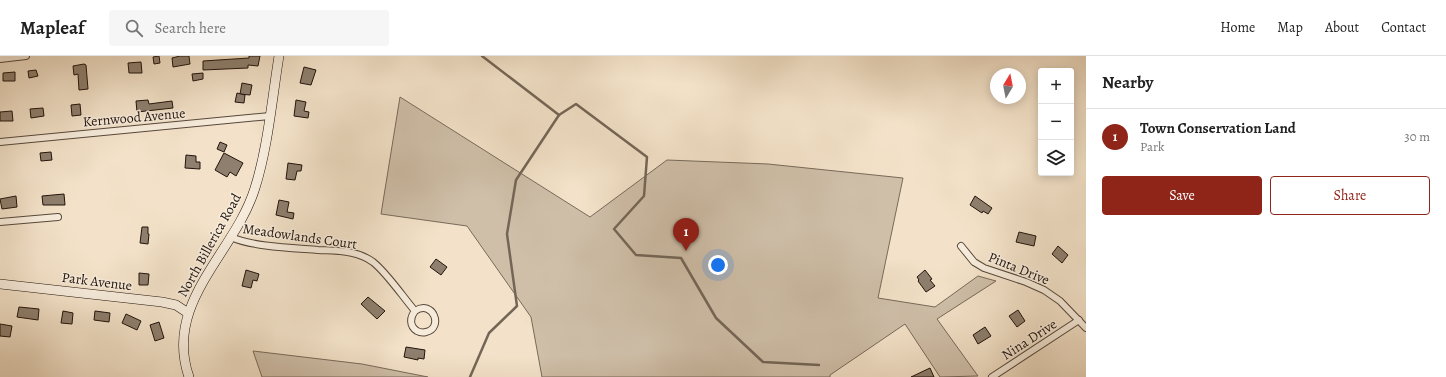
<!DOCTYPE html>
<meta charset="utf-8">
<style>
body{margin:0;font-family:Alegreya,serif;background:#f6f6f6;color:#222}
.controls{position:absolute;right:12px;top:12px;display:grid;overflow:hidden;border-radius:4px;box-shadow:0 2px 10px #0003}
.controls button{width:36px;height:36px;display:grid;place-items:center;padding:0;border:0;border-bottom:1px solid #e0e0e0;background:#fff;color:#222;font:20px sans-serif}
.compass{position:absolute;left:990px;top:12px;width:36px;height:36px;border-radius:50%;background:#fff;box-shadow:0 2px 10px #0003;rotate:10deg}
.you{position:absolute;left:718px;top:209px;width:14px;height:14px;margin:-10px;border:3px solid #fff;border-radius:50%;background:#1a73e8;box-shadow:0 0 0 6px #1a73e833}
.badge{display:grid;place-items:center;width:26px;height:26px;border-radius:50%;background:#8f2418;color:#fff;font-size:13px;font-weight:700}
.pin{position:absolute;translate:-50% -33px;filter:drop-shadow(0 1px 2px #0008)}
.pin::after{content:'';position:absolute;top:21px;width:14px;height:12px;background:inherit;clip-path:polygon(0 0,100% 0,50% 100%)}
.list{margin:0;padding:0;list-style:none}
h2{display:flex;justify-content:space-between;align-items:center;height:52px;margin:0;padding:0 16px;font-size:17px}
h2 small{font-size:13px;font-weight:400;color:#767676}
.list li{display:grid;grid-template-columns:26px 1fr auto;gap:12px;align-items:center;box-sizing:border-box;height:56px;padding:0 16px;border-top:1px solid #e0e0e0}
.list b{display:block;font-size:15px;white-space:nowrap}
.list p{margin:0;font-size:13px;white-space:nowrap;color:#767676}
.list em{font-size:13px;font-style:normal;color:#767676}
.actions{display:flex;gap:8px;padding:12px 16px}
.actions a{flex:1;padding:9px 0;border:1px solid #8f2418;border-radius:4px;text-align:center;font-size:14px;color:#8f2418}
.actions .main{background:#8f2418;color:#fff}
.icon{flex:none;width:22px;height:22px;fill:none;stroke:currentColor;stroke-width:2;stroke-linecap:round;stroke-linejoin:round}
.map{position:relative;flex:none;width:1086px;height:321px;overflow:hidden}
header{display:flex;align-items:center;gap:24px;box-sizing:border-box;height:56px;padding:0 20px;background:#fff;border-bottom:1px solid #e0e0e0}
header strong{font-size:19px}
nav{display:flex;gap:22px;margin-inline-start:auto;font-size:14px}
.search{width:280px;height:36px;background:#f6f6f6;display:flex;align-items:center;gap:10px;box-sizing:border-box;padding:0 14px;border-radius:4px;color:#767676;font-size:15px}
main{display:flex}
aside{flex:1;background:#fff}
.map>svg:first-child{display:block}
.green{fill:#cfbfa9;stroke:#786a5a}
.lines{fill:none;stroke-linecap:round;stroke-linejoin:round}
.stream{stroke:#746657;stroke-width:2.5}
.building{fill:#8e7f6e;stroke:#21140c}
.minor-casing{stroke:#56483b;stroke-width:8}
.secondary-casing{stroke:#21140c;stroke-width:10}
.minor{stroke:#f7ecdc;stroke-width:6}
.secondary{stroke:#f7ecdc;stroke-width:9}
.labels{text-anchor:middle;stroke-width:3;stroke-linejoin:round;paint-order:stroke}
.street-label{font-size:14px;fill:#21140c;stroke:#f7ecdc}
</style>
<header>
<strong>Mapleaf</strong>
<div class="search"><svg class="icon" aria-label="search" viewBox="0 0 24 24"><circle cx="10" cy="10" r="6"/><path d="M15 15l6 6"/></svg>Search here</div>
<nav><a>Home</a><a>Map</a><a>About</a><a>Contact</a></nav>
</header>
<main>
<div class="map">
<svg width="1086" height="321" viewBox="0 0 1086 321">
<rect width="100%" height="100%" fill="#f3e2c9"/>
<filter id="stains"><feTurbulence type="fractalNoise" baseFrequency=".005" numOctaves="4"/><feColorMatrix values="0 0 0 0 .2 0 0 0 0 .09 0 0 0 0 .02 0 0 0 .5 -.17"/></filter>
<radialGradient id="worn" r=".72"><stop offset=".6" stop-color="#630" stop-opacity="0"/><stop offset="1" stop-color="#630" stop-opacity=".3"/></radialGradient>
<g class="green">
<polygon points="400,41 590,161 667,104 768,108 903,122 878,242 935,251 978,220 996,225 937,263 978,320 940,321 905,268 830,319 830,321 542,321 531,261 467,170 381,158"/>
<polygon points="253,295 362,308 428,321 262,321"/>
</g>
<g class="lines">
<g class="stream">
<polyline points="482,0 559,59"/>
<polyline points="470,321 489,277 517,250 507,178 516,124 559,59 576,48 647,101 644,140 614,173 636,199 681,202 716,262 763,306 819,309"/>
</g>
</g>
<g class="building">
<polygon points="159,0 160,7 154,8 153,1"/>
<polygon points="180,0 189,0 190,8 173,11 172,2"/>
<polygon points="249,0 260,0 258,10 248,9 248,12 203,14 203,5 249,2"/>
<polygon points="141,6 142,17 129,17 128,7"/>
<polygon points="84,8 86,9 88,33 79,34 78,18 74,19 73,10"/>
<polygon points="304,11 316,14 311,29 300,27"/>
<polygon points="36,14 38,20 29,22 28,15"/>
<polygon points="15,16 15,25 3,25 3,17"/>
<polygon points="203,17 203,23 193,25 192,18"/>
<polygon points="242,27 252,29 250,39 240,38"/>
<polygon points="237,37 245,39 244,47 235,46"/>
<polygon points="148,44 149,48 172,45 173,52 137,56 136,45"/>
<polygon points="296,44 306,46 304,55 309,56 308,62 294,60"/>
<polygon points="80,48 81,59 72,60 71,49"/>
<polygon points="43,52 44,60 31,62 30,53"/>
<polygon points="12,55 13,65 0,65 0,56"/>
<polygon points="220,86 227,89 224,96 217,93"/>
<polygon points="51,96 52,104 41,105 40,97"/>
<polygon points="224,97 243,107 236,120 230,116 227,121 215,114"/>
<polygon points="186,99 196,100 196,106 200,106 200,113 185,112"/>
<polygon points="288,107 302,109 301,115 297,115 295,124 286,123"/>
<polygon points="64,138 65,149 43,149 42,140"/>
<polygon points="16,140 17,151 2,153 0,143"/>
<polygon points="975,140 992,152 988,158 983,155 982,157 970,149"/>
<polygon points="279,144 289,146 287,156 294,157 293,163 276,159"/>
<polygon points="142,171 148,171 148,178 149,178 148,188 140,187"/>
<polygon points="1019,176 1036,180 1034,190 1016,186"/>
<polygon points="1058,190 1068,199 1062,207 1052,198"/>
<polygon points="436,203 447,211 441,219 430,211"/>
<polygon points="246,214 259,218 257,225 253,224 251,232 242,230"/>
<polygon points="925,214 932,223 930,224 935,230 926,236 918,225 919,224 917,221"/>
<polygon points="139,217 149,218 148,229 139,229"/>
<polygon points="368,241 385,255 377,263 361,248"/>
<polygon points="19,251 39,253 38,264 17,261"/>
<polygon points="1018,254 1025,265 1017,271 1009,260"/>
<polygon points="63,255 73,257 72,268 61,267"/>
<polygon points="95,255 110,257 109,266 94,264"/>
<polygon points="126,258 141,265 137,274 122,267"/>
<polygon points="159,266 164,282 155,285 150,269"/>
<polygon points="0,268 12,270 10,281 0,280"/>
<polygon points="985,271 991,280 978,288 973,279"/>
<polygon points="406,291 425,294 424,303 418,302 418,304 404,301"/>
<polygon points="930,312 934,321 911,321"/>
</g>
<g class="lines">
<g class="minor-casing">
<g id="minor">
<polyline points="0,3 26,0"/>
<polyline points="0,86 270,60"/>
<polyline points="0,166 58,161"/>
<path d="M 231,181 C 253,191 293,192 318,194 C 337,195 357,194 373,206 C 387,217 403,241 415,255 C 410,261 409,270 417,275 C 419,276 422,277 426,276 C 444,272 433,243 415,255"/>
<polyline points="961,190 974,206 984,212 1026,226 1044,234 1060,245 1086,272"/>
<polyline points="992,321 1079,264"/>
</g>
</g>
<g class="secondary-casing">
<g id="secondary">
<polyline points="0,228 162,246 176,249 188,257"/>
<path d="M 189,321 C 163,246 235,197 255,132 C 268,91 272,43 279,0"/>
</g>
</g>
<use href="#minor" class="minor"/>
<use href="#secondary" class="secondary"/>
</g>
<g class="labels">
<g class="street-label">
<text transform="translate(134 61) rotate(-5)" y="5">Kernwood Avenue</text>
<text transform="translate(300 180) rotate(8)" y="5">Meadowlands Court</text>
<text transform="translate(209 189) rotate(-61)" y="5">North Billerica Road</text>
<text transform="translate(1019 212) rotate(22)" y="5">Pinta Drive</text>
<text transform="translate(97 225) rotate(7)" y="5">Park Avenue</text>
<text transform="translate(1029 283) rotate(-33)" y="5">Nina Drive</text>
</g>
</g>
<rect width="100%" height="100%" filter="url(#stains)"/>
<rect width="100%" height="100%" fill="url(#worn)"/>
</svg>
<div class="controls">
<button>+</button>
<button>−</button>
<button><svg class="icon" aria-label="layers" viewBox="0 0 24 24"><path d="M12 4l9 5-9 5-9-5zM3 14l9 5 9-5"/></svg></button>
</div>
<svg class="compass" viewBox="-18 -18 36 36"><path d="M0-13l5 13h-10z" fill="#e53935"/><path d="M0 13l5-13h-10z" fill="#767676"/></svg>
<div class="you"></div>
<div class="pin badge" style="left:686px;top:195px">1</div>
</div>
<aside>
<h2>Nearby<small></small></h2>
<ul class="list">
<li><span class="badge">1</span><div><b>Town Conservation Land</b><p>Park</p></div><em>30 m</em></li>
</ul>
<div class="actions"><a class="main">Save</a><a>Share</a></div>
</aside>
</main>
